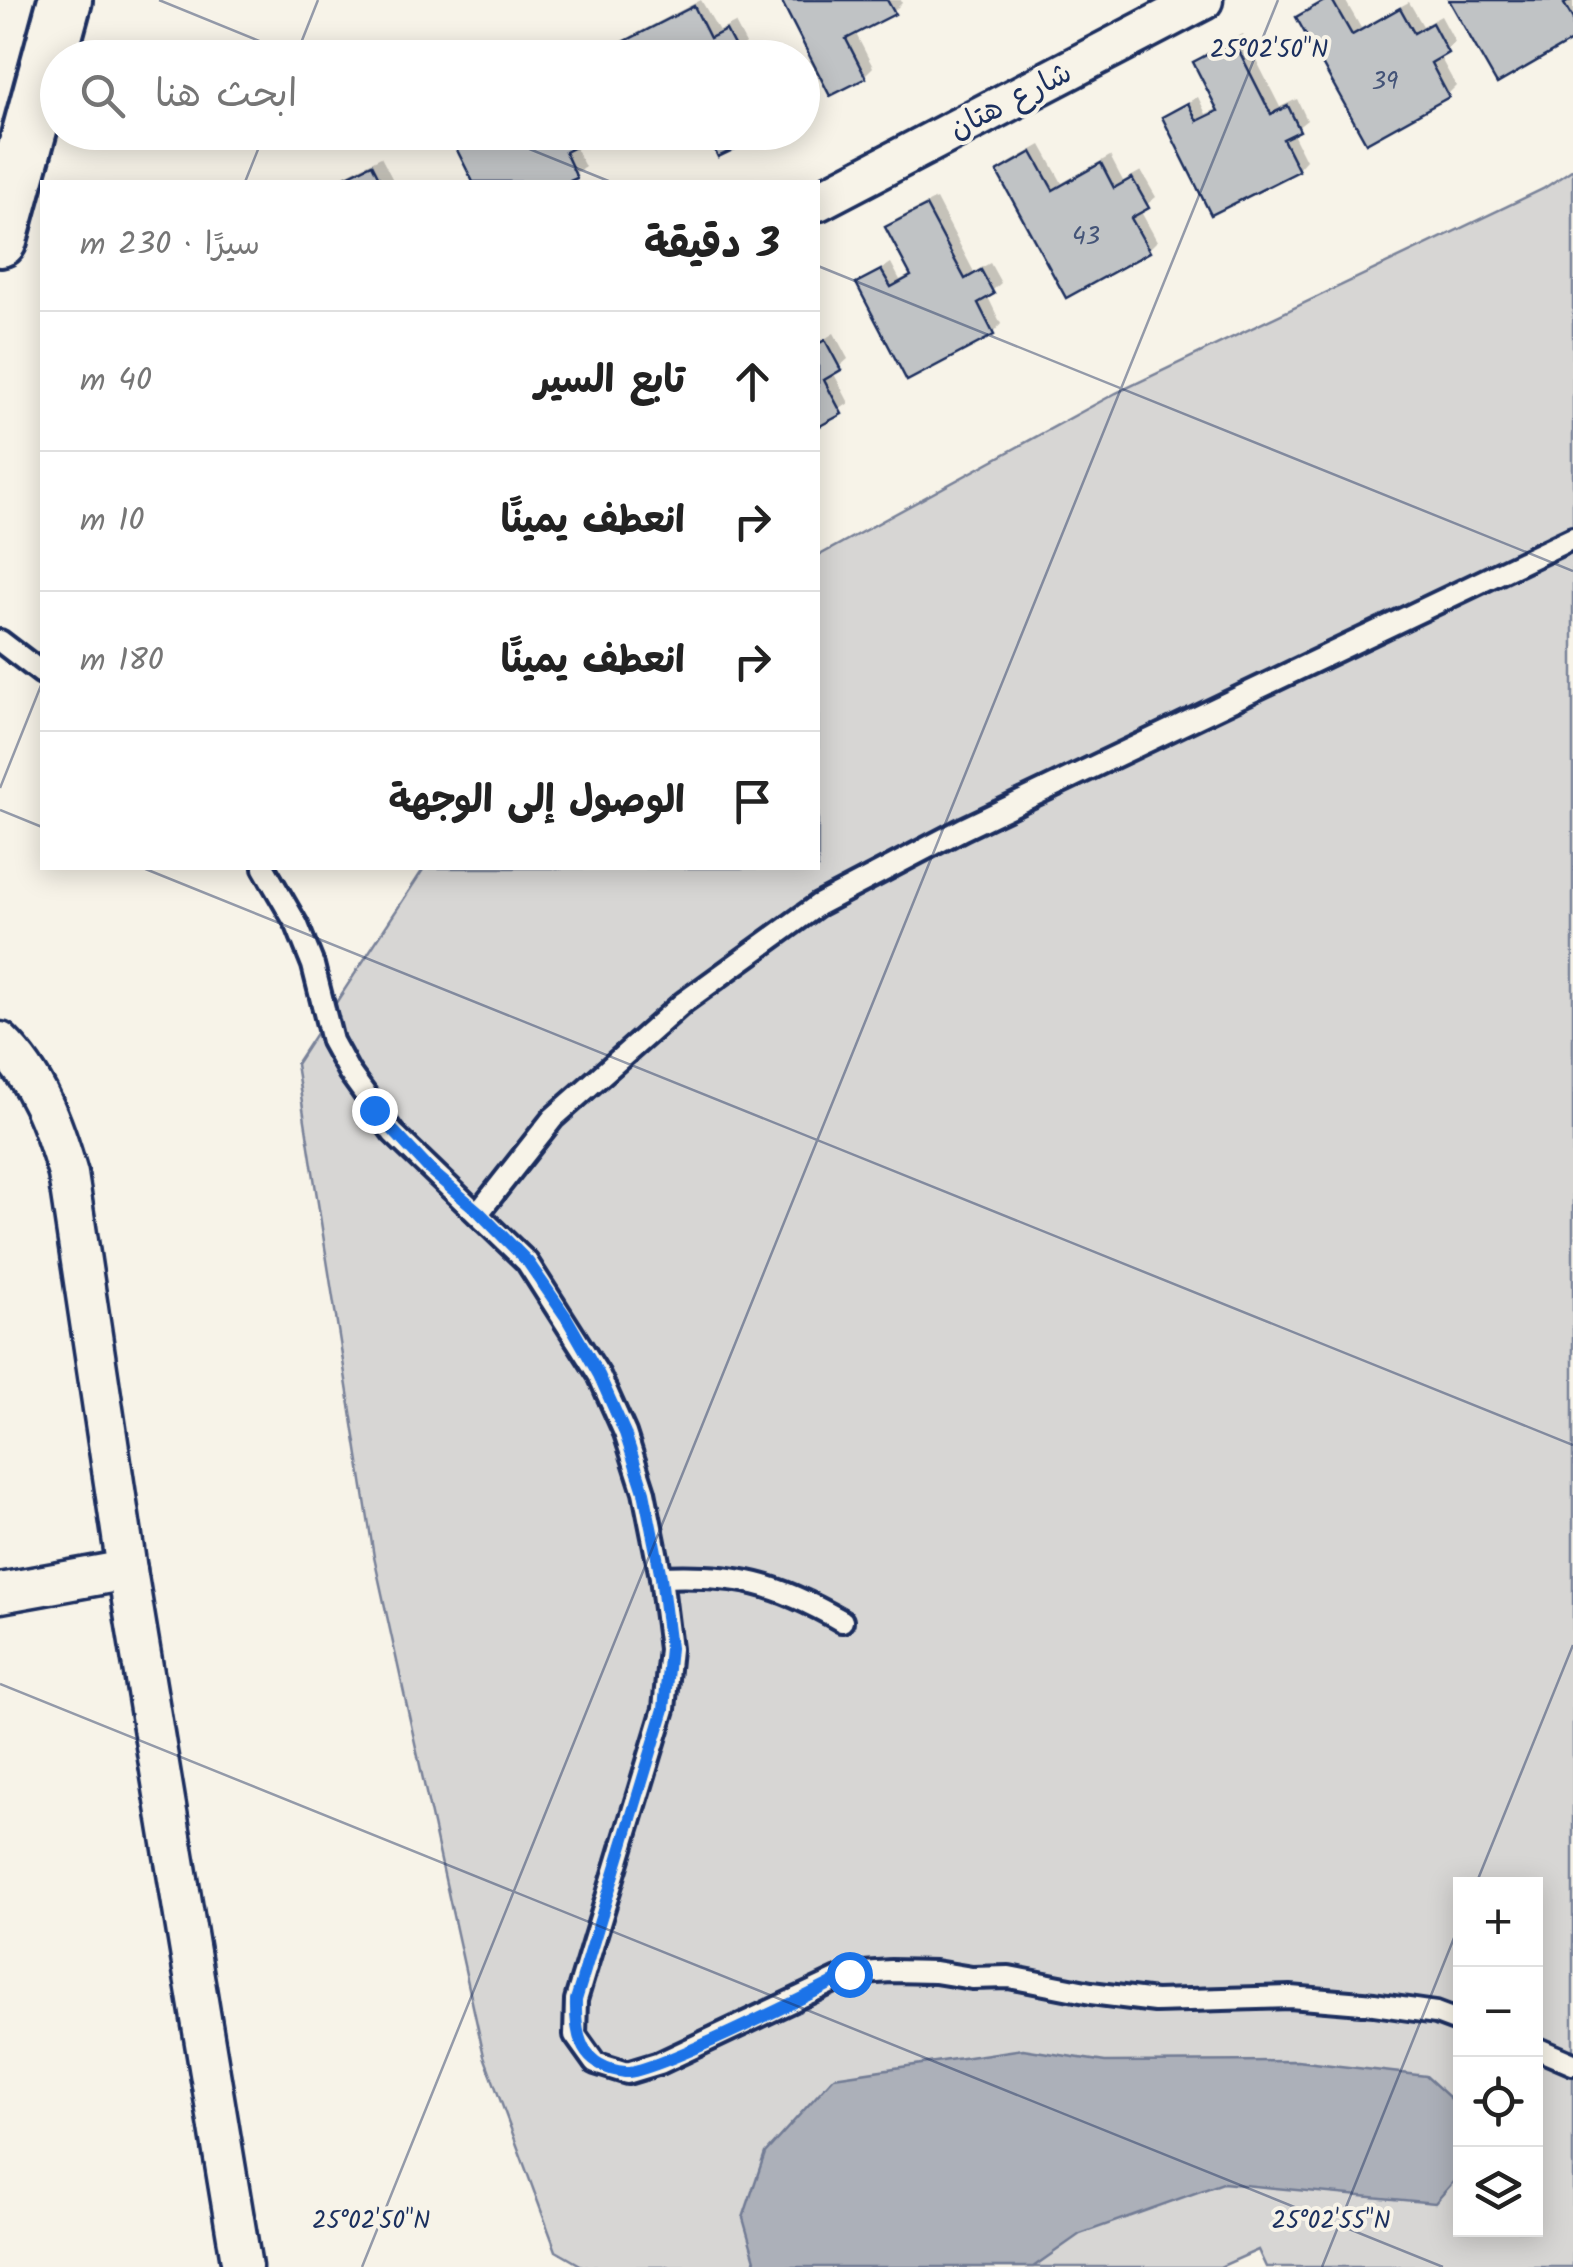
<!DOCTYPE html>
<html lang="ar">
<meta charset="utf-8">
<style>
body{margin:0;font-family:Kalam,"Playpen Sans Arabic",sans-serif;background:#f2f2f2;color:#222;direction:rtl}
.controls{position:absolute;right:30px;bottom:30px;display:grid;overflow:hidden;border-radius:0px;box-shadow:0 5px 25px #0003}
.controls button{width:90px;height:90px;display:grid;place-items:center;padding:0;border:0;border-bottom:2px solid #e0e0e0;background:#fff;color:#222;font:50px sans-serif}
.stop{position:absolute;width:30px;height:30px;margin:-22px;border:8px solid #1a73e8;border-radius:50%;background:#fff}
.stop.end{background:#1a73e8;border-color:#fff;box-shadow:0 2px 10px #0008}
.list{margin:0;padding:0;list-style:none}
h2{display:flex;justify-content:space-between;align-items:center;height:130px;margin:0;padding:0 40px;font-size:42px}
h2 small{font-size:32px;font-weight:400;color:#767676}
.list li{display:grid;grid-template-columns:65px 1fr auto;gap:30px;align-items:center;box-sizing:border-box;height:140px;padding:0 40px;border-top:2px solid #e0e0e0}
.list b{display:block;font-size:38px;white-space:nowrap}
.list em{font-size:32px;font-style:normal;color:#767676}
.icon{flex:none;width:55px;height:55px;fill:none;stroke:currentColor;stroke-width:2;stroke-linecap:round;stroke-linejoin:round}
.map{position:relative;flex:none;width:1573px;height:2267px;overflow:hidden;direction:ltr}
.search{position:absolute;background:#fff;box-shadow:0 5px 25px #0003;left:40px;top:40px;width:780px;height:110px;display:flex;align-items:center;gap:25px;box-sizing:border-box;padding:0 35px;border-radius:55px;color:#767676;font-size:38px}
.panel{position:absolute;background:#fff;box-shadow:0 5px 25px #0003;left:40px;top:180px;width:780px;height:690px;border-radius:0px;direction:rtl}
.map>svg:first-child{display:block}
.green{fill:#d7d6d4;stroke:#798299;stroke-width:2.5;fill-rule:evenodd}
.water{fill:#acb0b9;stroke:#727c95;stroke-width:2.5}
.shadow{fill:#0003}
.building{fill:#c0c3c5;stroke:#1b2f5e;stroke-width:2.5}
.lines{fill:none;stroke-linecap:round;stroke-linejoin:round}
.lane-casing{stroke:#1b2f5e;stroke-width:28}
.street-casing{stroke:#1b2f5e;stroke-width:45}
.secondary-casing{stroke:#1b2f5e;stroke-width:60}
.lane{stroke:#f7f3e8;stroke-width:20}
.street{stroke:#f7f3e8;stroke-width:38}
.secondary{stroke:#f7f3e8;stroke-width:52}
.route{stroke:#1a73e8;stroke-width:12}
.ticks{fill:none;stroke:#1b2f5e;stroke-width:2.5;stroke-opacity:0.45}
.labels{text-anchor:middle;stroke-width:8;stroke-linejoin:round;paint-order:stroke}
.number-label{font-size:25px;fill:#445478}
.street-label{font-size:30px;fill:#1b2f5e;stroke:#f7f3e8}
.ticks-label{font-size:25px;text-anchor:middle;fill:#1b2f5e;stroke:#f7f3e8;stroke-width:8;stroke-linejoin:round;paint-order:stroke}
</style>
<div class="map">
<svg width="1573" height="2267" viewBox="0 0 1573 2267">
<rect width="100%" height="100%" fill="#f7f3e8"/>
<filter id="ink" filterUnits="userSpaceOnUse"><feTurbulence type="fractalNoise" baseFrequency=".01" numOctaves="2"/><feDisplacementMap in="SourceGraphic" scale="20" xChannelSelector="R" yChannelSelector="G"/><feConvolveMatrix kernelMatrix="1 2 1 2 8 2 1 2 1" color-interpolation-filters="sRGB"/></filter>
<g filter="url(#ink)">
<path class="green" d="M 1573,169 L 1573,2267 L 1266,2267 L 1258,2250 L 1220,2267 L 584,2267 L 556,2251 L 484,2056 L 374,1557 L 296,1064 L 424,868 L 818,868 L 818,556 L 1116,393 L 1543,189 ZM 1460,1884 L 1536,1884 L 1536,2230 L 1460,2230 Z"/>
<polygon class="water" points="1023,2049 1105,2062 1297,2061 1426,2076 1460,2107 1460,2174 1435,2203 1223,2183 1080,2234 1033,2267 757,2267 743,2218 765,2153 834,2077"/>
<g class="shadow">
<polygon points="701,0 719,31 735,23 746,44 737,53 609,52 618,43"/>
<polygon points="784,0 901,0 902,3 893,12 855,32 873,67 864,76"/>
<polygon points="1323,0 1345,0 1361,28 1409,2 1423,26 1441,16 1455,42 1439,55 1456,86 1447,95 1299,17"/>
<polygon points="1452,0 1573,0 1573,37"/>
<polygon points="1243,34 1280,107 1297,99 1307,120 1292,132 1306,160 1298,169 1165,117 1174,109 1198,97 1206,114 1219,108 1196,62 1204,54"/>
<polygon points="450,132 589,132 574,145 585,167 562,182 476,182"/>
<polygon points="1041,145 1062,183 1110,156 1123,181 1141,171 1156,197 1140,210 1157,241 1148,250 1000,172 1009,163"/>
<polygon points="381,157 394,182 331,182"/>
<polygon points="936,199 974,272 990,263 1001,283 987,295 1001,324 993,333 859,284 891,263 900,280 913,273 889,228 897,219"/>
<polygon points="834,333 848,359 833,372 849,403 818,424 818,343"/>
</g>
<g class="building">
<polygon points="781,0 887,0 895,14 846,39 866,78 830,96"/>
<polygon points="1326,0 1332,0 1352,35 1400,8 1414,33 1432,23 1448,53 1431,63 1449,97 1366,143 1296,17"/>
<polygon points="1449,0 1571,0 1564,4 1573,19 1573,40 1497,84"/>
<polygon points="694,6 710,38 726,30 739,55 733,58 609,58 606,51"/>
<polygon points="1234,41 1271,114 1288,106 1300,131 1283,139 1299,171 1211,215 1162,117 1188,103 1197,121 1218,111 1193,62"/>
<polygon points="448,132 577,132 582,143 565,152 577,178 568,182 473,182"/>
<polygon points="648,132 680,132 682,136 656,150"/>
<polygon points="706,132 758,132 760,137 718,157"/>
<polygon points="1032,152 1053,190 1101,163 1114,188 1132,178 1149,208 1131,218 1150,252 1066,298 997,172"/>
<polygon points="372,164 381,182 335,182"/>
<polygon points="926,206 965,279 981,270 994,294 978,303 994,335 907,381 856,283 881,270 891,287 911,276 885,227"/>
<polygon points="825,340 841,370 824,380 842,414 818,427 818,344"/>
</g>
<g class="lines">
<g class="lane-casing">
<g id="lane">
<polyline points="0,641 42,673"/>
<polyline points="264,868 297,925 313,965 332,1041 349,1072 393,1133 527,1262 599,1375 625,1433 644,1492 661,1577 670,1649 664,1709 576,2000 575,2035 595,2063 627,2073 660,2063 849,1974 891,1971 935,1972 972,1978 1009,1977 1091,1993 1155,2001 1290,1997 1374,2004 1436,2013 1460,2022"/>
<polyline points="479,1212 553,1118 684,1002 818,905 963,829 1573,538"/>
<path d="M 661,1577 C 738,1574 776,1583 842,1621"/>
<polyline points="1536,2048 1573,2064"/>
</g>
</g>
<g class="street-casing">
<g id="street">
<polyline points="818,201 1203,0"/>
<path d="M 0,1042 C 37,1078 54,1126 68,1174 L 127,1570 L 242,2267"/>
<polyline points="0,1593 127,1570"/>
</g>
</g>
<g class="secondary-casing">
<polyline id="secondary" points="0,240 65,0"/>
</g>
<use href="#lane" class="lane"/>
<use href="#street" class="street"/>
<use href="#secondary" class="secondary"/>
</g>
</g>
<g class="lines" filter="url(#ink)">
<path class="route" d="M 374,1110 L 430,1170 L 479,1212 L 528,1262 L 566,1317 L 599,1375 L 625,1433 L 644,1492 L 661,1577 L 670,1648 L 664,1709 L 576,2000 C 575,2037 581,2067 625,2072 C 650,2075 817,1991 849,1974"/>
</g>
<path class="ticks" d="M 159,0 L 301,58M 295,58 L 318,0M 487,132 L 611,182M 245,182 L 265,132M 818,266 L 1573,571M 0,788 L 42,683M 0,810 L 42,827M 143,868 L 1573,1445M 0,1684 L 1443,2267M 1476,1884 L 1573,1645M 362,2267 L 1278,0M 1322,2267 L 1460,1923"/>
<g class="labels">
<g class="number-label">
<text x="1385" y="89">39</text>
<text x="1086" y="244">43</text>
</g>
<g class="street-label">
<text transform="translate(1010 100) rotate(-27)" y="10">شارع هتان</text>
</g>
</g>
<g class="ticks-label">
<text x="1269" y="57">25°02'50"N</text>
<text x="371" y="2228">25°02'50"N</text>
<text x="1331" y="2228">25°02'55"N</text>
</g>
</svg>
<div class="controls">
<button>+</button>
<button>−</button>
<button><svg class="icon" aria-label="locate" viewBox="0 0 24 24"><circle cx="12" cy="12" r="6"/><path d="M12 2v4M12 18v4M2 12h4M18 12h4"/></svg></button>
<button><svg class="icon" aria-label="layers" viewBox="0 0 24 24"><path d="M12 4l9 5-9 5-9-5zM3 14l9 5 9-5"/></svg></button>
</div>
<div class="stop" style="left:849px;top:1974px"></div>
<div class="stop end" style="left:374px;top:1110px"></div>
<div class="search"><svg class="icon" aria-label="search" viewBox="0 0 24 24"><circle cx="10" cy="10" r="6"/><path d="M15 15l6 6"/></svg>ابحث هنا</div>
<section class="panel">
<h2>3 دقيقة<small>سيرًا · 230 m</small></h2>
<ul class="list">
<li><svg class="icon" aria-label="ahead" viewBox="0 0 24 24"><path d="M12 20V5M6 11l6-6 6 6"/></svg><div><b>تابع السير</b></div><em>40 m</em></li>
<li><svg class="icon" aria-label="right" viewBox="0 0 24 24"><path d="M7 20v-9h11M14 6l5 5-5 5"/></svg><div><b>انعطف يمينًا</b></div><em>10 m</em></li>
<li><svg class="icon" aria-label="right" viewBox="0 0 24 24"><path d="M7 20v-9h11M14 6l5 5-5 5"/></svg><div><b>انعطف يمينًا</b></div><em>180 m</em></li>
<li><svg class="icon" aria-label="arrive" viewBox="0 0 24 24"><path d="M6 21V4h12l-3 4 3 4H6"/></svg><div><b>الوصول إلى الوجهة</b></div></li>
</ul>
</section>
</div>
